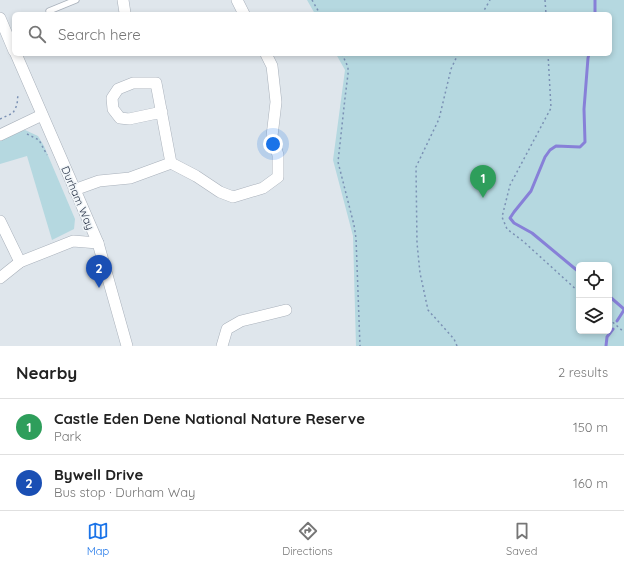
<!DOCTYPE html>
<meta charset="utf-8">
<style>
body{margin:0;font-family:Quicksand,sans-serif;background:#f6f6f6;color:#222}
.controls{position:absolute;right:12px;bottom:12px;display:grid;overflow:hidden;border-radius:6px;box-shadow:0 2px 6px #0003}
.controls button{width:36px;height:36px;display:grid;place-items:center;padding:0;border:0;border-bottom:1px solid #e0e0e0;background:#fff;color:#222;font:20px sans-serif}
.you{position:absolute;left:273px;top:144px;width:14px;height:14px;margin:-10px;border:3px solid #fff;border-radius:50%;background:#1a73e8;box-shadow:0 0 0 6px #1a73e833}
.badge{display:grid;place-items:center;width:26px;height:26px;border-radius:50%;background:#1a73e8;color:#fff;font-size:13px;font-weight:700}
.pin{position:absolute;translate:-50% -33px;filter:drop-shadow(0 1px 2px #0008)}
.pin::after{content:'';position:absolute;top:21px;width:14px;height:12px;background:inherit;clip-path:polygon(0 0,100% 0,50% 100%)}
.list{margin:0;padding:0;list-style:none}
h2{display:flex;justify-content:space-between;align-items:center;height:52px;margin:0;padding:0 16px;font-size:17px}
h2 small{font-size:13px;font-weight:400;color:#767676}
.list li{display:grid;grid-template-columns:26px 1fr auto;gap:12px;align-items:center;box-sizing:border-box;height:56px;padding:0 16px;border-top:1px solid #e0e0e0}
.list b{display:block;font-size:15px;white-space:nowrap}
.list p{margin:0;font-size:13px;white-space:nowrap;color:#767676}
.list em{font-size:13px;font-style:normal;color:#767676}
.icon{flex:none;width:22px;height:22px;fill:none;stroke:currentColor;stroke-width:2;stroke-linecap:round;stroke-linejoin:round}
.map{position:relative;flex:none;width:624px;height:346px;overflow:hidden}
.search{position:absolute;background:#fff;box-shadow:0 2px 6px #0003;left:12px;right:12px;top:12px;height:44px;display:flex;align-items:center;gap:10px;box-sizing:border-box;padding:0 14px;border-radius:6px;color:#767676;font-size:15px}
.sheet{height:164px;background:#fff}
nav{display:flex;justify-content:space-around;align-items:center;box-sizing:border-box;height:56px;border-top:1px solid #e0e0e0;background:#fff;font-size:11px;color:#767676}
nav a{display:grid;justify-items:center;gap:2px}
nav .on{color:#1a73e8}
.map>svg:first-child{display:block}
.green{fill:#b5d8e0;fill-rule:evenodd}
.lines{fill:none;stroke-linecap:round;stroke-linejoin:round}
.stream{stroke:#8780d8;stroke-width:3}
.service-casing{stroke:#a9b1bb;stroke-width:7}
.minor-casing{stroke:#a9b1bb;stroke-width:12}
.path{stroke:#7b91b4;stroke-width:1.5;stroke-dasharray:2 3;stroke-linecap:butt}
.service{stroke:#fff;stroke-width:5.5}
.minor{stroke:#fff;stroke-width:11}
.labels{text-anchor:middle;stroke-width:3;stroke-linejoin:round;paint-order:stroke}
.street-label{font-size:11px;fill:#1e293e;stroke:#f0f5f8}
</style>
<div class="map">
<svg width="624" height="346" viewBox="0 0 624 346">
<rect width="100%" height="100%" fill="#dfe6ec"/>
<g class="green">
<path d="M 307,0 L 624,0 L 624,346 L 356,346 L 353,236 L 333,160 L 345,70 L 336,54 L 610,54 L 610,14 L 315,14 ZM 579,265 L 609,265 L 609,331 L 579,331 Z"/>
<polygon points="25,130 38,136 44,146 75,219 74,229 52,240 27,156 0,164 0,139 17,132"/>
</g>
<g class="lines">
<g class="stream">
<polyline points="595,0 595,14"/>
<polyline points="579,272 532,233 514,223 510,218 514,212 531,191 545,157 550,150 556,146 580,147 585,142 584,109 588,58 589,54"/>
<polyline points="609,296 624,309"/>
<polyline points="617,321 624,310"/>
<polyline points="606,346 607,337 613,329"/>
</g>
<g class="service-casing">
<polyline id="service" points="49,11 76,0"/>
</g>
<g class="minor-casing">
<g id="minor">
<polyline points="123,0 125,13"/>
<polyline points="237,0 244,14"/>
<polyline points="0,18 14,51"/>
<polyline points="16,54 98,243 127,346"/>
<polyline points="0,135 42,115"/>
<polyline points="171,163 196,176 220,192 233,197 263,188 278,177 278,155 272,136 276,102 272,66 266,54"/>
<polyline points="74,190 99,181 130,178 171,163 156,83 133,83 118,89 112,98 113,109 120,118 129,119 162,112"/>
<polyline points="0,221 20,262"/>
<polyline points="0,278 20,262 73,241 98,243"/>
<polyline points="222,346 227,329 241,321 286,310"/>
</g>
</g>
<g class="path">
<polyline points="312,0 320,14"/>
<polyline points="545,0 546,14"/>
<polyline points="482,14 490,0"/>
<polyline points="342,54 348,67 348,74 345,98 338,162 354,225 356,238 360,346"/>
<polyline points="548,54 551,108 510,185 502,217 507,229 524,242 579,292"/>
<polyline points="0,119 13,113 17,105 18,94"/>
<polyline points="27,134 39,140 47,155"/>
<polyline points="609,319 624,332"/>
<polyline points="457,346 454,339 428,310 420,273 417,243 416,167 439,119 451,69 458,54"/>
</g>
<use href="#service" class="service"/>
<use href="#minor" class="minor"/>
</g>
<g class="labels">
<g class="street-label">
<text transform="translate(78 198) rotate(67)" y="4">Durham Way</text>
</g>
</g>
</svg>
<div class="controls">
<button><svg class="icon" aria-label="locate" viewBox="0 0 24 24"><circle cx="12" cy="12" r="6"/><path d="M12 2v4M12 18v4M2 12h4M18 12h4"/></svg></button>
<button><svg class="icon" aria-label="layers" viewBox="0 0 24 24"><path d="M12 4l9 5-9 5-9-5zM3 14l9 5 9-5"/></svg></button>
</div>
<div class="you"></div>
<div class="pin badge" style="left:483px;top:198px;background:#2e9e5b">1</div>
<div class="pin badge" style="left:99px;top:288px;background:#1a4fb4">2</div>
<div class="search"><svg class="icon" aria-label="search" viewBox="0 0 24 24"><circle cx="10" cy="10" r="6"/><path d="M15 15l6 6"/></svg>Search here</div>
</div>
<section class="sheet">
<h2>Nearby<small>2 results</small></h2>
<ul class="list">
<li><span class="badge" style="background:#2e9e5b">1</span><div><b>Castle Eden Dene National Nature Reserve</b><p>Park</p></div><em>150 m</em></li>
<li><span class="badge" style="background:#1a4fb4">2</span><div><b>Bywell Drive</b><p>Bus stop · Durham Way</p></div><em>160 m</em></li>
</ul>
</section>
<nav>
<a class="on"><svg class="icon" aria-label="map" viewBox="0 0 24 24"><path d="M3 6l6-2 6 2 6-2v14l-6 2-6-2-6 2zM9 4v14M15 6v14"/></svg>Map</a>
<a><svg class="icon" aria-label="directions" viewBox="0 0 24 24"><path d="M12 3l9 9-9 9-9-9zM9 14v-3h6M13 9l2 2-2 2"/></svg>Directions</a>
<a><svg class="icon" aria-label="saved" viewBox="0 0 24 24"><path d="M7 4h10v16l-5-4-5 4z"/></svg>Saved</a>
</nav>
